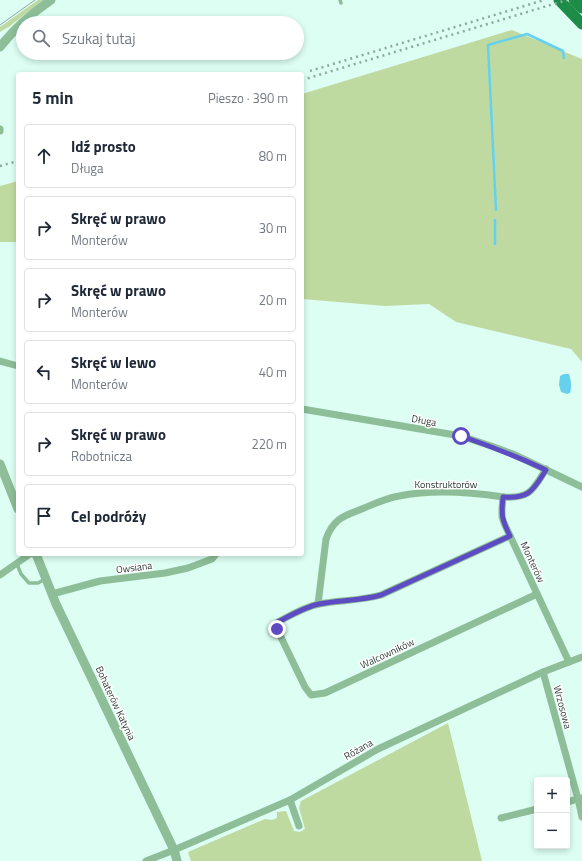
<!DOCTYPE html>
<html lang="pl">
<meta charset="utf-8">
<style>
body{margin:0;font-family:"Titillium Web",sans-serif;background:#f2f2f3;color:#1f2937}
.controls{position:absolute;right:12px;bottom:12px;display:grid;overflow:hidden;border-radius:4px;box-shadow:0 2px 6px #0003}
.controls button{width:36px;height:36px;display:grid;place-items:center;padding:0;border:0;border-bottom:1px solid #e0e1e3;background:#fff;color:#1f2937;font:20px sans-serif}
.stop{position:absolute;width:12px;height:12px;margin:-9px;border:3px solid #5c4bc3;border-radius:50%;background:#fff}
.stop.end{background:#5c4bc3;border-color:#fff;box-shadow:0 1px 4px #0008}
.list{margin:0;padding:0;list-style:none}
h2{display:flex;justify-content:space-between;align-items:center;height:52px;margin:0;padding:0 16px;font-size:17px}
h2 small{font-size:13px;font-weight:400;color:#747a83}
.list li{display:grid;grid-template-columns:26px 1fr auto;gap:12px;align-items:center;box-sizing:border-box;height:64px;margin:0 8px 8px;padding:0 8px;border:1px solid #e0e1e3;border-radius:4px}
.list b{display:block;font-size:15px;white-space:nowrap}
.list p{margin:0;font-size:13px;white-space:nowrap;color:#747a83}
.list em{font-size:13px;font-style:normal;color:#747a83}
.icon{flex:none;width:22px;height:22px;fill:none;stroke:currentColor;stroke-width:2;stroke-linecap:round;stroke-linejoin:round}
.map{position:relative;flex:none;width:582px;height:861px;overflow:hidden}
.search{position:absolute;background:#fff;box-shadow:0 2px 6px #0003;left:16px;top:16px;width:288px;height:44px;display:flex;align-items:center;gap:10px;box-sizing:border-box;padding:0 14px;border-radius:22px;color:#747a83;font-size:15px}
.panel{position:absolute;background:#fff;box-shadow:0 2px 6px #0003;left:16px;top:72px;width:288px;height:484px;border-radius:4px}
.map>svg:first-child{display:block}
.green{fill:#bfdaa1}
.water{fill:#67d1ed}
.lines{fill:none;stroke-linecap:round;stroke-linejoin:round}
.stream{stroke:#67d1ed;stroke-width:2.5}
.service{stroke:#8dbe98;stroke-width:3.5}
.minor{stroke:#8dbe98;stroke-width:7}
.tertiary{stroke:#8dbe98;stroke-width:9}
.primary{stroke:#1d8c48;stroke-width:11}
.tram{stroke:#8fa79f;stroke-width:1}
.rail{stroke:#8fa79f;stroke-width:2.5;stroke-dasharray:2 4;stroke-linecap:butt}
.route{stroke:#5c4bc3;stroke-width:5}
.labels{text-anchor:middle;stroke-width:3;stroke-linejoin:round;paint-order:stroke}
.street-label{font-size:10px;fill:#2f3c38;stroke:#fff}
</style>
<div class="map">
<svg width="582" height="861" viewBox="0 0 582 861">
<rect width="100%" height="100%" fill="#ddfef3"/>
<g class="green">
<polygon points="38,0 43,0 10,26 0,32 0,27"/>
<polygon points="512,30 582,59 582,362 571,349 456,322 429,304 385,306 302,299 302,94"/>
<polygon points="18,181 18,242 0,242 0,186"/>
<polygon points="448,723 482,861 191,861 188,852 265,819 272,820 277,818 277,812 286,811 294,831 300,832 305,829 299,808 301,801"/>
</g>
<path class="water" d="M 564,374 L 569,374 C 571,380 572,387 570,393 L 567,394 L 561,392 L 559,385 L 560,376 Z"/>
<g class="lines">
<g class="stream">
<polyline points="496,210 488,45 527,34 563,51 564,58"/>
<polyline points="495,220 495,244"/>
</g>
<g class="service">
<polyline points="340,0 341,3"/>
<polyline points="17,564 21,574 29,583 38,583 45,579"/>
</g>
<g class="minor">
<polyline points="0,129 0,131"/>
<polyline points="0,361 18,366"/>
<polyline points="302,409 461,436 494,447 513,454 582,487"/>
<path d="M 546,469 C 533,490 530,499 503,497 L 502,509 L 502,517 L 504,523 L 569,662"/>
<path d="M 510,536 L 381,595 C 360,601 339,600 319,604 C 304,607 291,615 278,622 L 277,625 L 277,629 L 305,687 L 311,695 L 325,693 L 537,594"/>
<polyline points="0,575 30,554"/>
<polyline points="52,594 100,581 165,573 188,568 212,559 216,554"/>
<path d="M 318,604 L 326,539 C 334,517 345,516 364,508 C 376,503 387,498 399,496 C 433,489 470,492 503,497"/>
<polyline points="543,672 578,799 582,817"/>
<polyline points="290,800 299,826"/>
<polyline points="567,802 582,798"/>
<polyline points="501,818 537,809"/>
<polyline points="146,861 174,850 290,800 378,749 543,672 582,657"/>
</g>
<g class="tertiary">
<path d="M 0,47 C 14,29 32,13 51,0"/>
<polyline points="0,464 18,509"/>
<polyline points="36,554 56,604 174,850 177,861"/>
</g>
<g class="primary">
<polyline points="559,0 582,24"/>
<polyline points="574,0 582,8"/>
</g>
<polyline class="tram" points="0,25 35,0"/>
<g class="rail">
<polyline points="310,71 544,0"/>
<polyline points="302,80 567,0"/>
<polyline points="0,166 18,161"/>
</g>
</g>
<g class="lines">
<path class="route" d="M 277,629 L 277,625 L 278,622 C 291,615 305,607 319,604 C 339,600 360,601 381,595 L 510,536 C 502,520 501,515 503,497 C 530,499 533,490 546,470 C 518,457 490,446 461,436"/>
</g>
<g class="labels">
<g class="street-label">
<text transform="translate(424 420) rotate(10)" y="4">Długa</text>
<text x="446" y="488">Konstruktorów</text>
<text transform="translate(533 562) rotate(65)" y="4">Monterów</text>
<text transform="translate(134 567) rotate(-7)" y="4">Owsiana</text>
<text transform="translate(387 653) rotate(-25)" y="4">Walcowników</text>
<text transform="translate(116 703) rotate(65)" y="4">Bohaterów Katynia</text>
<text transform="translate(563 707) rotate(75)" y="4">Wrzosowa</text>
<text transform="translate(358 749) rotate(-30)" y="4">Różana</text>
</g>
</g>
</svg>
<div class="controls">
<button>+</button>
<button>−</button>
</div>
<div class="stop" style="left:461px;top:436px"></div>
<div class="stop end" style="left:277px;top:629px"></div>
<div class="search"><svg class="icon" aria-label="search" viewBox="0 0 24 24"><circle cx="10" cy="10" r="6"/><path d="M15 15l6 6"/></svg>Szukaj tutaj</div>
<section class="panel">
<h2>5 min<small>Pieszo · 390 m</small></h2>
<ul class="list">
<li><svg class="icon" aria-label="ahead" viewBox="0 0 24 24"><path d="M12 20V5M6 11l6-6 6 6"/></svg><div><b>Idź prosto</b><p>Długa</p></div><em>80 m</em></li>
<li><svg class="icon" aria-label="right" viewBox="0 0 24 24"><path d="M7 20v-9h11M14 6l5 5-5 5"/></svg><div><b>Skręć w prawo</b><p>Monterów</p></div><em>30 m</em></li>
<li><svg class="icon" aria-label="right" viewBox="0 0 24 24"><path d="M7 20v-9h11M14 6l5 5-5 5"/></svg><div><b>Skręć w prawo</b><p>Monterów</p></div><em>20 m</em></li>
<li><svg class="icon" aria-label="left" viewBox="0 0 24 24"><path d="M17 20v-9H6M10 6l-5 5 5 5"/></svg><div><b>Skręć w lewo</b><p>Monterów</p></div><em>40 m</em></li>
<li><svg class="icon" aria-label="right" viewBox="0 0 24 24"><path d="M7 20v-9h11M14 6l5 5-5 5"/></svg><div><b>Skręć w prawo</b><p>Robotnicza</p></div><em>220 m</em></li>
<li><svg class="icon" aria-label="arrive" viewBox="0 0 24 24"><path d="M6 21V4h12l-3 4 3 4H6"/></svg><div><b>Cel podróży</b></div></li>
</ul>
</section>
</div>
